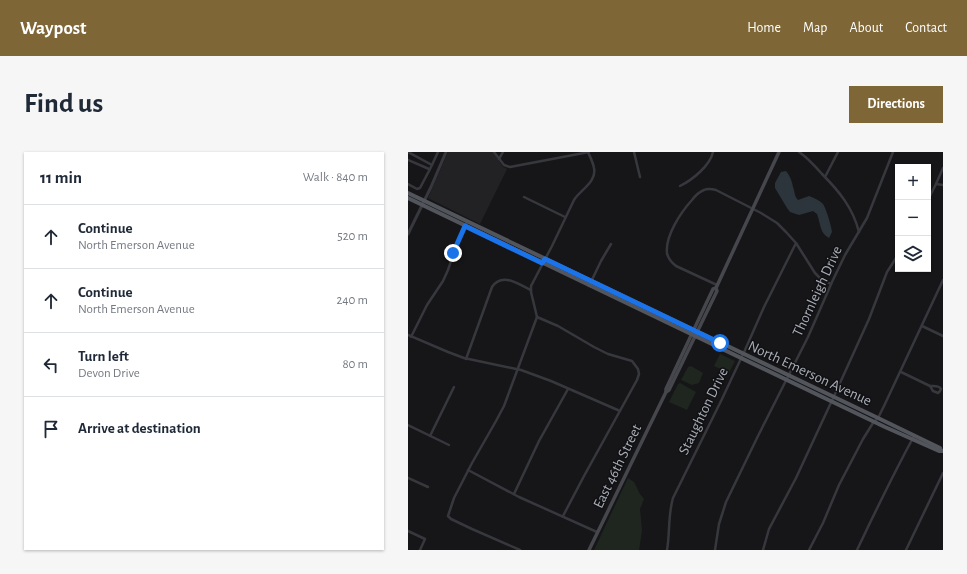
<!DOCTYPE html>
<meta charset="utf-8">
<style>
body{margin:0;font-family:"Alegreya Sans",sans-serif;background:#f6f6f7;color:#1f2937}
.controls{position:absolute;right:12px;top:12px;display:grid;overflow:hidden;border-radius:0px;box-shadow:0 1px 3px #0004}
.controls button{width:36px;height:36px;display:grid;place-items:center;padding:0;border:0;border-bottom:1px solid #e0e1e3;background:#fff;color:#1f2937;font:20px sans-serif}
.stop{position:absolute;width:12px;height:12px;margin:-9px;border:3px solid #1a73e8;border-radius:50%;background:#fff}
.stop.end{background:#1a73e8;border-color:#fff;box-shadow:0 1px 4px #0008}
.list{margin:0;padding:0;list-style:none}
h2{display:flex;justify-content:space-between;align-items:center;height:52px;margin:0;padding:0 16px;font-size:17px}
h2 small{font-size:13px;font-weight:400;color:#747a83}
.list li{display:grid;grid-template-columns:26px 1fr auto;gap:12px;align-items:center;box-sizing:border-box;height:64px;padding:0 16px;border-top:1px solid #e0e1e3}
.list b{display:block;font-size:15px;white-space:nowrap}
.list p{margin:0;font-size:13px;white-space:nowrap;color:#747a83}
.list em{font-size:13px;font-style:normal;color:#747a83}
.icon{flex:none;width:22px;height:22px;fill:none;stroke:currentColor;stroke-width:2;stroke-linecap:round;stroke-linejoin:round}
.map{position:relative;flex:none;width:535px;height:398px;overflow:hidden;border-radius:0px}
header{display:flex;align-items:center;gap:24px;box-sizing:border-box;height:56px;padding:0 20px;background:#7e6636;color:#fff}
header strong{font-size:19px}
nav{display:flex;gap:22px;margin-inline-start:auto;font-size:14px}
.intro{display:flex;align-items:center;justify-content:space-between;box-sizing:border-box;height:96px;padding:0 24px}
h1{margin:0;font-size:28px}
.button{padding:10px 18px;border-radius:0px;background:#7e6636;color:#fff;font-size:14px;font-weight:700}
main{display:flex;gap:24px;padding:0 24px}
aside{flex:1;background:#fff;border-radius:0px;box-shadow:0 1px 3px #0004}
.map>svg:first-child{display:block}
.built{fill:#222225}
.green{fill:#1e261f}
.water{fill:#2c353c}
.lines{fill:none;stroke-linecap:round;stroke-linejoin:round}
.minor{stroke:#37383d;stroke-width:2.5}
.tertiary{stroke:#37383d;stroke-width:3}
.secondary{stroke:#45474d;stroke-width:3.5}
.primary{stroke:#53555c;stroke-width:4}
.route{stroke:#1a73e8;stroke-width:5}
.labels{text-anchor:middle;stroke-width:3;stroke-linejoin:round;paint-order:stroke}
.street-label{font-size:15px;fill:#a8adb8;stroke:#111113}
</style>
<header>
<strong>Waypost</strong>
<nav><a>Home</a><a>Map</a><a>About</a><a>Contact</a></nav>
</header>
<div class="intro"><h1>Find us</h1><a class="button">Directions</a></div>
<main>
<aside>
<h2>11 min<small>Walk · 840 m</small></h2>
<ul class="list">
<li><svg class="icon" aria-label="ahead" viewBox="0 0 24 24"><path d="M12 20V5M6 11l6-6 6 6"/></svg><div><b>Continue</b><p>North Emerson Avenue</p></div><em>520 m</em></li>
<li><svg class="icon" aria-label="ahead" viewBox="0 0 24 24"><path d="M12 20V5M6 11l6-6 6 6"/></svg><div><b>Continue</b><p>North Emerson Avenue</p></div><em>240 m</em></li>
<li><svg class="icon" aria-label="left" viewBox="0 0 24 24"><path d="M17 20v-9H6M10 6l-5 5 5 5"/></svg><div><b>Turn left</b><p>Devon Drive</p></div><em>80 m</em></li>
<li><svg class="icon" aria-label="arrive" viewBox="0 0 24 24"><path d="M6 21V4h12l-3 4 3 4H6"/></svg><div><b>Arrive at destination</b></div></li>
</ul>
</aside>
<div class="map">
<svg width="535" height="398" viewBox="0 0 535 398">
<rect width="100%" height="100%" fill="#161618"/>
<polygon class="built" points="40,0 85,0 95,15 99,17 72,72 20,46"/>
<g class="green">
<polygon points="312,202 327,209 321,221 306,214"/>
<polygon points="283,214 295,221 291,231 284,233 273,228 280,215"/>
<polygon points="272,231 288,240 279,258 261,250 270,232"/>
<polygon points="220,326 226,330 232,342 236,347 232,357 234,379 231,398 186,398"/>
</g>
<path class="water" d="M 378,19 C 382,24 384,29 385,35 C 387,40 386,44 390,48 L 401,44 C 406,46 411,48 415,52 C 418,56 424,76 424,80 C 423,82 422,84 421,86 C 411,80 413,72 409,62 L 405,59 L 391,63 L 382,60 L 379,56 L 367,36 L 367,31 L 373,20 Z"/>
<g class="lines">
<g class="minor">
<polyline points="0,0 24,13 22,17 12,36 9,37 0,32"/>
<polyline points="86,0 96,13 102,15 181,0"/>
<polyline points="226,0 232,25"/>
<path d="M 391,0 C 400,6 407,14 414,22 C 431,39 445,56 451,80"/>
<polyline points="91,7 95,0"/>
<polyline points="0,8 21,17"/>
<polyline points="24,13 30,0"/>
<polyline points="417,25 430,0"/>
<polyline points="528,32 535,33"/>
<path d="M 272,34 C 284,28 302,14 305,0"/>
<polyline points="116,45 157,65"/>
<polyline points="520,48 528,32 535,16"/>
<path d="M 309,133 L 268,114 C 263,110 260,107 259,101 C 257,84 273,60 284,48 C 287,44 291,40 296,38 C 300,36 304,37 308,38 L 353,61 L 369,71 L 378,80 L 388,91 L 407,121 L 412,126 L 423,132"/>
<polyline points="181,134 193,109 203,92"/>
<polyline points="129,165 150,174 186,195 200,202 224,209 230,217 231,222 229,228 176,324 155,364"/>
<polyline points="514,174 535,184"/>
<polyline points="0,183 40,200 56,206 113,218 143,229 212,259"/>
<polyline points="3,185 19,153 35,129 40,118 49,91 59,70"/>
<path d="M 58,207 L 84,135 C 94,120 110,132 123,138"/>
<path d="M 493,220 L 522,234 C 526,234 531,233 533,237 L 532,239 L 530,241 L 525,239 L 522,234"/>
<polyline points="0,273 41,293"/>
<polyline points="22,284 46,235"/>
<polyline points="60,318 111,345 189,380"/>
<polyline points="0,326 20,335"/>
<polyline points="106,342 131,289 160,237"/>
<polyline points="0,379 17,387 12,398"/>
<path d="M 112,398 L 64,377 L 43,367 L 40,364 L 46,346 L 64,311 L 88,269 L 96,254 L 129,165 L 123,140 L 123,134 L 144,94 L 166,48 C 172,38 189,30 186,16 C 185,10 182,5 180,0"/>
<path d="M 259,398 C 262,381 260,362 265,346 L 314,247 L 337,198 L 356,155 L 388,91"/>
<polyline points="307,398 311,372 318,350 349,286 400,185 424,130 437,103 459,66 485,0"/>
<polyline points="355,398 361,377 388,326 427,242 461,167 479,120 490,103"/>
<polyline points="401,398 415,371 431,333 455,287 465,271 470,266 476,254 535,128"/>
<path d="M 449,398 C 467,360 486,321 506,284"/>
<polyline points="498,398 535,321"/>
</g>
<polyline class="tertiary" points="0,82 23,35 38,0"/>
<g class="secondary">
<polyline points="258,240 258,237 272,207 305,137 308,136"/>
<polyline points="181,398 258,240 261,238 309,139 308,136 371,0"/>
</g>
<g class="primary">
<polyline points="0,41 470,266 532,296 533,299"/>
<polyline points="0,46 477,275 531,299 535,299"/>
</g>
</g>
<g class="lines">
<polyline class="route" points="45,101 57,74 134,111 137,107 312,191"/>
</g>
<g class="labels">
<g class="street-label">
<text transform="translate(409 139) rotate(-65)" y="5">Thornleigh Drive</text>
<text transform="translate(402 221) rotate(25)" y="5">North Emerson Avenue</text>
<text transform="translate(295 259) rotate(-64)" y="5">Staughton Drive</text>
<text transform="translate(209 314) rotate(-64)" y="5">East 46th Street</text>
</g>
</g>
</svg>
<div class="controls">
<button>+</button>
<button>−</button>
<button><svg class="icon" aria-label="layers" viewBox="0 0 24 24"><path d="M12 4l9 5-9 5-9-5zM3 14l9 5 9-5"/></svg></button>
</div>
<div class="stop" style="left:312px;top:191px"></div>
<div class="stop end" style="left:45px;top:101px"></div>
</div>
</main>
